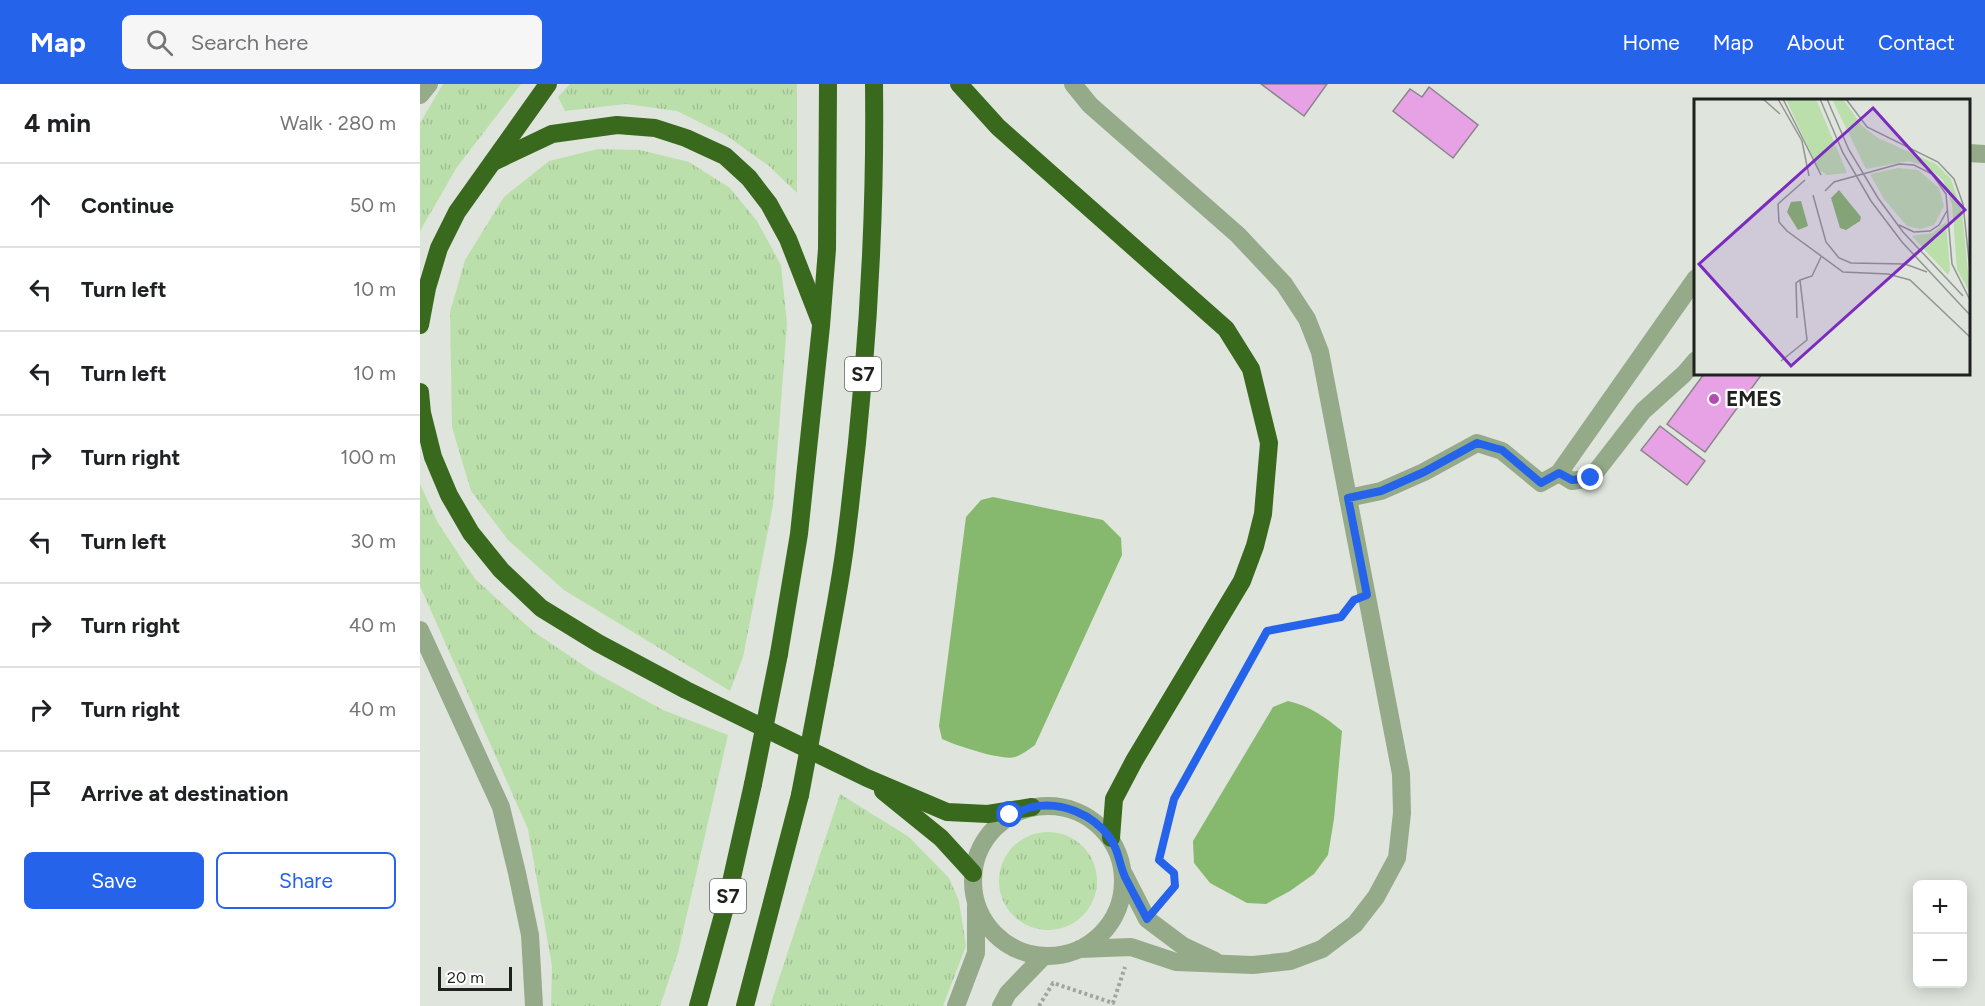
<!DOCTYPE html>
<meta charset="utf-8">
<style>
body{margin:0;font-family:Figtree,sans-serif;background:#f6f6f6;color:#202124}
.controls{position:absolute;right:18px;bottom:18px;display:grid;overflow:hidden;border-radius:9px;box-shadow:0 3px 15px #0003}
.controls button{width:54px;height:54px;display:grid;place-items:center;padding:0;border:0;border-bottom:2px solid #e0e0e0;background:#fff;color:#202124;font:30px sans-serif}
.scale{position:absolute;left:18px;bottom:15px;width:74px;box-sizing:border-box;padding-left:6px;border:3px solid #1f211e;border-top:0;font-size:16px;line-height:21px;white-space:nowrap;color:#1f211e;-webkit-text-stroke:4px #fff;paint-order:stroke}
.stop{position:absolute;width:18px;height:18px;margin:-14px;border:4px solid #2563eb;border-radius:50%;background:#fff}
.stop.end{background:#2563eb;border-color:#fff;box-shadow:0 2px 6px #0008}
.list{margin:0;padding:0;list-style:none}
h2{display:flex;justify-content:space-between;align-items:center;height:78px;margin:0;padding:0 24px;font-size:26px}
h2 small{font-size:20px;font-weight:400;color:#757577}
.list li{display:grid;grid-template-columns:39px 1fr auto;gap:18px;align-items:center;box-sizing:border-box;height:84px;padding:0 24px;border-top:2px solid #e0e0e0}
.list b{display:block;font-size:22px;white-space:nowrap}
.list em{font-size:20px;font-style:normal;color:#757577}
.actions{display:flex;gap:12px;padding:18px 24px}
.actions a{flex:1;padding:14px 0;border:2px solid #2563eb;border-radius:9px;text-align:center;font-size:21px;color:#2563eb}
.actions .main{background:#2563eb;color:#fff}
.icon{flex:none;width:33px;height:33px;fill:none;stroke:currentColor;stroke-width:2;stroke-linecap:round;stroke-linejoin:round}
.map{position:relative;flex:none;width:1565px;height:922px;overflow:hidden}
header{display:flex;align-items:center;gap:36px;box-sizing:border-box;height:84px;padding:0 30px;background:#2563eb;color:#fff}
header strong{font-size:28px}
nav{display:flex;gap:33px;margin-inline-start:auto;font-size:21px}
.search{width:420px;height:54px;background:#f6f6f6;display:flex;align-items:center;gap:15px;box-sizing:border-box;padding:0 21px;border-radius:9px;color:#757577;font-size:22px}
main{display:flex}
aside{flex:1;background:#fff}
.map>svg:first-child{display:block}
.grass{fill:url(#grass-tufts)}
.water{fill:#86b96d}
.building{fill:#e6a2e5;stroke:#8b858b;stroke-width:1.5}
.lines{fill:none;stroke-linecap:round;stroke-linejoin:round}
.path{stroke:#a1a59f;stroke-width:4;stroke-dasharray:3 3;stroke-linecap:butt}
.minor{stroke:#94aa89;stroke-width:18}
.highway{stroke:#39691d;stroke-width:18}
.highway-bridge{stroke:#39691d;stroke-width:18}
.route{stroke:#2563eb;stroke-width:8}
.poi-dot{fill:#b14db3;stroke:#fff;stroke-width:2}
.labels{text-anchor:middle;stroke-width:4.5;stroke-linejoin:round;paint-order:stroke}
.shield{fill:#fff;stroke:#626462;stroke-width:1.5}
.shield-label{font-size:20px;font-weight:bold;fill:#1f211e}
.poi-label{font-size:21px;font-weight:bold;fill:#1f211e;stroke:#fff;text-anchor:start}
.inset-road{fill:none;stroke:#929691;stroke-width:1.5}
.view{fill:#7b2cbf;fill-opacity:0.15;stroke:#7b2cbf;stroke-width:3}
.inset-edge{fill:none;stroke:#1f211e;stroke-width:3}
</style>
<header>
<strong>Map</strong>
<div class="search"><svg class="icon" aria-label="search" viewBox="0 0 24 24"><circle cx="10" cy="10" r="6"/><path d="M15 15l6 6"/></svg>Search here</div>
<nav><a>Home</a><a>Map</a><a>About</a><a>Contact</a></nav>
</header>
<main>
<aside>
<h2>4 min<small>Walk · 280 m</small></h2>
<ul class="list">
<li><svg class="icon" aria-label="ahead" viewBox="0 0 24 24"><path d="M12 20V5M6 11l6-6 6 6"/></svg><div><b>Continue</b></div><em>50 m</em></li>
<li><svg class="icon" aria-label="left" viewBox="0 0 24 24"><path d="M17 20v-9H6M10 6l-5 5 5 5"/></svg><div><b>Turn left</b></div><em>10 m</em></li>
<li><svg class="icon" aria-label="left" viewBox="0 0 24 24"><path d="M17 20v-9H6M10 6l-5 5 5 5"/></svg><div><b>Turn left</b></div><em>10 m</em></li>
<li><svg class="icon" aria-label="right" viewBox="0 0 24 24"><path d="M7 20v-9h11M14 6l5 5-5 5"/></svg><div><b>Turn right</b></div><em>100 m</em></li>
<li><svg class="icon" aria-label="left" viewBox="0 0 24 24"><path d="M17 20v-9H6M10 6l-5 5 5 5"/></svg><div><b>Turn left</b></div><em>30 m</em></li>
<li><svg class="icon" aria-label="right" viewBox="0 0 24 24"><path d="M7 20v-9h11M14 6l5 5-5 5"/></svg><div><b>Turn right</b></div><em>40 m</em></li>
<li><svg class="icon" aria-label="right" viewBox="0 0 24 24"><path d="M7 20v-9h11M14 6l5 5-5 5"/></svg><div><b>Turn right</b></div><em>40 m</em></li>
<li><svg class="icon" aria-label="arrive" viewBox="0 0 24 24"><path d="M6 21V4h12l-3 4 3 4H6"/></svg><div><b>Arrive at destination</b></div></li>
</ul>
<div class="actions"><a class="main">Save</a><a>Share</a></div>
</aside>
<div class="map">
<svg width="1565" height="922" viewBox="0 0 1565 922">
<defs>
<pattern id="grass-tufts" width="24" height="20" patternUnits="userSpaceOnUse" patternTransform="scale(1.5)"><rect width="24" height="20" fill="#bbdfab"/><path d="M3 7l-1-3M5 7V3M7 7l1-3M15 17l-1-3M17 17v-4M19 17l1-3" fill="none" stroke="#a0bf93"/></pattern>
</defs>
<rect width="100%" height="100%" fill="#dfe4dd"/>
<g class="grass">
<polygon points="23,0 101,0 37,83 0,147 0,39"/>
<polygon points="150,0 377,0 377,109 349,82 307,52 257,27 206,20 145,27 138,13"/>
<polygon points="178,65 220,66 269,78 310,104 337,137 361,181 367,240 353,421 323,573 310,607 144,506 88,456 51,407 32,343 30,228 45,176 84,113 129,77"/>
<polygon points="0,400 18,439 55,495 114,548 172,587 243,626 308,651 258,869 240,922 131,922 132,882 108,745 0,502"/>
<polygon points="420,710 489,753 529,794 539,817 546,862 523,922 350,922"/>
<circle cx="628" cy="797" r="49"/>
</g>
<g class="water">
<path d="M 573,413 L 683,436 L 701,454 L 702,471 L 615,661 C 608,666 602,671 595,673 C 582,677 535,661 522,655 L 519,642 L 546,433 L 561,416 Z"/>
<path d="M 868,617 C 890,622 905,633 922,647 L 914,735 L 908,771 L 894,790 L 870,807 L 846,820 L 827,819 L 790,799 L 774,779 L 773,757 L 853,623 Z"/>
</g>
<g class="building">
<polygon points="841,0 907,0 884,32"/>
<polygon points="1009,3 1058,41 1033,74 973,27 990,5 1002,13"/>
<polygon points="1284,290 1342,290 1285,368 1247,340"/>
<polygon points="1240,342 1285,377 1267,401 1221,366"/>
</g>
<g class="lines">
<g class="path">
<polyline points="741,819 755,802 754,789 739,776 754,715 847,547 921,533 928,524"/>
<polyline points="619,922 633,899 693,919 705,883"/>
</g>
<g class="minor">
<polyline points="653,0 670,21 818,151 864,200 887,235 900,268 981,690 982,729 977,774 956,813 935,840 902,865 870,877 833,881 756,878 711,863 660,865"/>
<polyline points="0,11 9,0"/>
<polyline points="1548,69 1565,70"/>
<polyline points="1139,389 1152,397 1171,394 1223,327 1264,290 1276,276"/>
<polyline points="928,414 961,407 1004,388 1057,359 1082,367 1121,399 1139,389 1276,194"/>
<polyline points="0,546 81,723 97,789 110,851 114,922"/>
<circle cx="628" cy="797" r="75"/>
<polyline points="704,790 727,835 763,862 795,877"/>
<polyline points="536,922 556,869 556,823"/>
<polyline points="581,922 588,909 624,872"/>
</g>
<g class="highway">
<polyline points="539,0 578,43 806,245 831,285 849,359 843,430 835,462 822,497 714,677 694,715 691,754"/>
<polyline points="73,78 132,50 197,41 235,44 266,54 305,72 329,94 349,120 368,155 400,237"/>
<polyline points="0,241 7,204 19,164 37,128 128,0"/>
<polyline points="0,308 2,329 13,373 29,411 51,449 81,486 121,524 178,559 266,606 447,694 527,728 568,730 612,723"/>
<polyline points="359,570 379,450 401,242 407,165 408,0"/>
<path d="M 405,579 C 412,540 420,501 425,462 C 445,308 456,156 454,0"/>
<polyline points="463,707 521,754 553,789"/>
<polyline points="278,922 307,816 333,700"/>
<polyline points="325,922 380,711"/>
</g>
<g class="highway-bridge">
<polyline points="333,700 359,570"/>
<polyline points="380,711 405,579"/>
</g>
</g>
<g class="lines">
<path class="route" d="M 590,731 C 597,729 605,725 612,723 C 641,717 673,730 690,754 C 699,766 699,780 705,793 C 712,807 720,821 727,835 L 755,802 L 754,789 L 739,776 L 754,715 L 847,547 L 921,533 L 934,516 L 947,511 L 928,414 L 961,407 L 1004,388 L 1057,359 L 1082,366 L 1121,399 L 1139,389 L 1152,396 L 1171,394"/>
</g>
<circle class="poi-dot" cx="1294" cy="315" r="6"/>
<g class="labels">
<g class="shield">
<rect x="425" y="273" width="36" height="34" rx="4.5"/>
<rect x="290" y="795" width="36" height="34" rx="4.5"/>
</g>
<g class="shield-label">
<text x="443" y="297">S7</text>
<text x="308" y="819">S7</text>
</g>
<g class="poi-label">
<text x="1306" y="322">EMES</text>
</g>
</g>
<g transform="translate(1274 15)">
<rect width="276" height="276" fill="#dfe4dd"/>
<path d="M 92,0 L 122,0 L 153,74 L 133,76 L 124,70 ZM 138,0 L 149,0 L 168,27 L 184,39 L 242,65 L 257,80 L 268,113 L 276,194 L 263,170 L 258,105 L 249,81 L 234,68 L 215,62 L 172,70 ZM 204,69 L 224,71 L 245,89 L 250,107 L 240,126 L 226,130 L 213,127 L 190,100 L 176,75 ZM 252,123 L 256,171 L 254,176 L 218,137 L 239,134 Z" fill="#bbdfab"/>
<path d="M 145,91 L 167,118 L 166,122 L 152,131 L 146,129 L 137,99 ZM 107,102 L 114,127 L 104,131 L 93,113 L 97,103 Z" fill="#86b96d"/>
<path class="inset-road" d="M 69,0 L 86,15M 84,0 L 108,42 L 115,77M 89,0 L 127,76M 126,0 L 149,54 L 177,102 L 208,143 L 276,216M 133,0 L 155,51 L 184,99 L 209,133 L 269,197M 152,0 L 173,28 L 244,63 L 260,80 L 269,105 L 276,171M 111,81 L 84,105 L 85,123 L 93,132 L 149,173 L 194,175 L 216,181 L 276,238M 131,92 L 140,83 L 205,65 L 220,66 L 238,75 L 252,95 L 258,165 L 276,201M 119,96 L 132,143 L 145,159 L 157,164 L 211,165 L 233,173M 205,126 L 220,133 L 236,132 L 245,126 L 254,110M 103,219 L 102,184 L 106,181M 87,262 L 113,241 L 106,181 L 118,177 L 127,158"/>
<path class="view" d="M 179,9 L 271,111 L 97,267 L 5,165 Z"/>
<rect width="276" height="276" class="inset-edge"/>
</g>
</svg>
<div class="controls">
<button>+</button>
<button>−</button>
</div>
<div class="scale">20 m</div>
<div class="stop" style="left:590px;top:731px"></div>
<div class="stop end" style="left:1171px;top:394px"></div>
</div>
</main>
